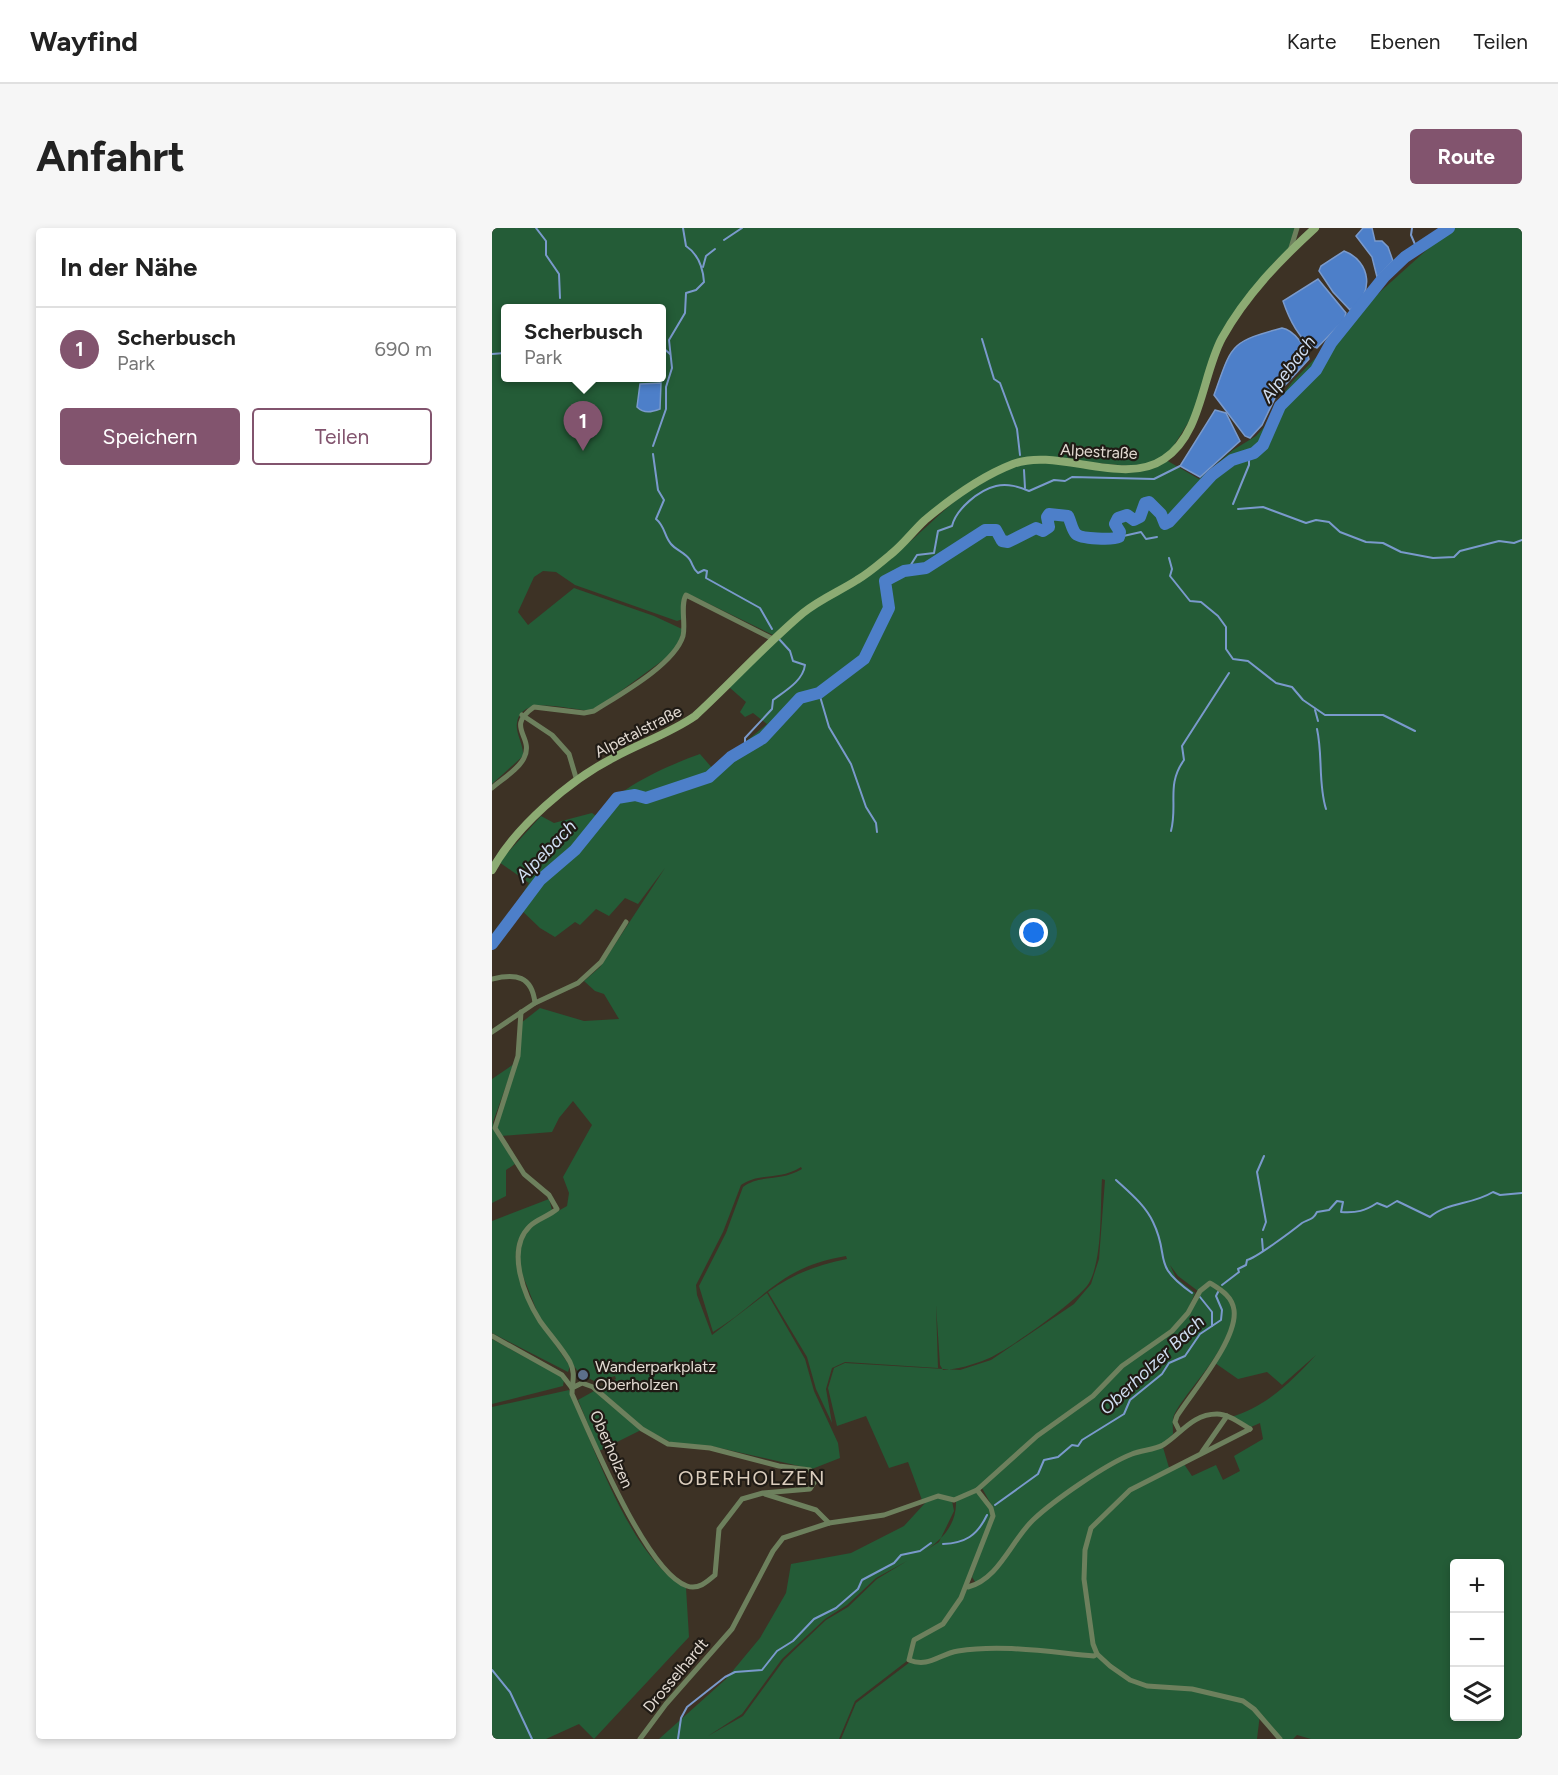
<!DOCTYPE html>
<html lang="de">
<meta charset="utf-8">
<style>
body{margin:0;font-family:Figtree,sans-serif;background:#f6f6f6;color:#222}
.controls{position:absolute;right:18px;bottom:18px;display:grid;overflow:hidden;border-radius:6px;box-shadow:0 3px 9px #0003}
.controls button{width:54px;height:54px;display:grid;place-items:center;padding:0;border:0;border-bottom:2px solid #e0e0e0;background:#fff;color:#222;font:30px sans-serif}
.you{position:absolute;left:542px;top:705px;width:21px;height:21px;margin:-15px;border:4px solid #fff;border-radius:50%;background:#1a73e8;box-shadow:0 0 0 9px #1a73e833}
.badge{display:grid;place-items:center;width:39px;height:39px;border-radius:50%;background:#82546e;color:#fff;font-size:20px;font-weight:700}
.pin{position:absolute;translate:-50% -50px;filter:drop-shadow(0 2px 3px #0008)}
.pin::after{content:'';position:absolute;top:32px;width:21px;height:18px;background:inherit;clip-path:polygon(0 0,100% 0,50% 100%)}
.popup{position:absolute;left:9px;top:76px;width:165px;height:78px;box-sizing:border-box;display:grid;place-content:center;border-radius:6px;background:#fff;filter:drop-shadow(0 2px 4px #0005);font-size:20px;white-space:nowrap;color:#767676}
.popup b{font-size:22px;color:#222}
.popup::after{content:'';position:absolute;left:50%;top:100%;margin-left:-12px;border:12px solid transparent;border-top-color:#fff}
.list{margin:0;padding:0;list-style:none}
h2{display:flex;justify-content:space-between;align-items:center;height:78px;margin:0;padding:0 24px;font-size:26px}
h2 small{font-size:20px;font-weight:400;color:#767676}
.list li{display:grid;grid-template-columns:39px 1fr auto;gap:18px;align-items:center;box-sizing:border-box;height:84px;padding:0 24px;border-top:2px solid #e0e0e0}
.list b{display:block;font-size:22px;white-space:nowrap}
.list p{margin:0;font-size:20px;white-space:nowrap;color:#767676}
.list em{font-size:20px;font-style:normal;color:#767676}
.actions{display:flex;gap:12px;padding:18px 24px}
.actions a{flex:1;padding:14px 0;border:2px solid #82546e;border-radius:6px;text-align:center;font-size:21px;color:#82546e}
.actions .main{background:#82546e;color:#fff}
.icon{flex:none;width:33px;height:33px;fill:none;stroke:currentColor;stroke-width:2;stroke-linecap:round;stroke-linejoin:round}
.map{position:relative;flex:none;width:1030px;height:1511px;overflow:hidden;border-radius:6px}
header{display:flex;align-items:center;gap:36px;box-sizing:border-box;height:84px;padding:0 30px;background:#fff;border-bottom:2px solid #e0e0e0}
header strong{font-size:28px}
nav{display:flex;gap:33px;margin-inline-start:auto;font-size:21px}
.intro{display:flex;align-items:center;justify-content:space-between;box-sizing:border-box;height:144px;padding:0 36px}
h1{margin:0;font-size:42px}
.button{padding:15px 27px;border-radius:6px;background:#82546e;color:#fff;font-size:21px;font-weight:700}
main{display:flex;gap:36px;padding:0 36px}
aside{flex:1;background:#fff;border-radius:6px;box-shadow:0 3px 9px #0003}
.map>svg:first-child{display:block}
.green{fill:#245c37;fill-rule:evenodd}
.water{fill:#4d7fc9;stroke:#7a9acc;stroke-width:1.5}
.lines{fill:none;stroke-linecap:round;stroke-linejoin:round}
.stream{stroke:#7a9acc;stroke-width:2}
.river{stroke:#4d7fc9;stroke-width:12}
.minor{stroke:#6d805d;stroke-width:5}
.secondary{stroke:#8cab73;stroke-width:8}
.service-dot{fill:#5c6f8a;stroke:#201b15;stroke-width:2}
.labels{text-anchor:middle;stroke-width:4.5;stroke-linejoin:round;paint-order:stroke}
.street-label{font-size:16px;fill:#e2dad2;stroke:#201b15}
.poi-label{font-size:16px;fill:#e2dad2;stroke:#201b15;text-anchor:start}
.water-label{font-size:18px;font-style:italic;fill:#cfddf1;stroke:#201b15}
.quarter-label{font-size:20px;letter-spacing:1.5px;fill:#dbcdbd;stroke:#201b15}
</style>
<header>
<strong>Wayfind</strong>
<nav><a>Karte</a><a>Ebenen</a><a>Teilen</a></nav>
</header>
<div class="intro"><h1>Anfahrt</h1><a class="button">Route</a></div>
<main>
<aside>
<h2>In der Nähe<small></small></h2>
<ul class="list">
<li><span class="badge">1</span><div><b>Scherbusch</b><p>Park</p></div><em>690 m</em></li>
</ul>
<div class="actions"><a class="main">Speichern</a><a>Teilen</a></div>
</aside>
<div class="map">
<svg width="1030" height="1511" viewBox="0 0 1030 1511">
<rect width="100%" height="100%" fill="#3d3225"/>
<g class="green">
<path d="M 0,0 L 804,0 L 797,22 L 784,32 L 728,110 L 706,179 L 679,222 L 660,236 L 637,238 L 539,229 L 474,258 L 367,349 L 298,392 L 281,407 L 201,368 L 189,374 L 191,391 L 185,393 L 83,357 L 64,344 L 51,343 L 42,349 L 26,384 L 36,397 L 82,360 L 162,388 L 190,401 L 187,415 L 178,427 L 103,482 C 83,485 30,463 25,495 C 23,505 32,517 31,528 L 0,556 ZM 13,80 L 169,80 L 169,150 L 13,150 Z"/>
<path d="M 959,0 L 1030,0 L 1030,1511 L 819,1511 L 805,1507 L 801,1511 L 789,1511 L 768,1486 L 765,1511 L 349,1511 L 364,1475 L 418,1434 L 424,1413 L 452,1397 L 476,1360 L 485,1357 L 480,1349 L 502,1288 L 501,1280 L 490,1260 L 546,1209 L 602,1168 L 631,1139 L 681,1103 L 696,1086 L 709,1063 L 718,1056 C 723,1060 729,1063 733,1067 C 762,1099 695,1159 682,1187 C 680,1193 681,1200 681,1206 L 670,1216 L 678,1243 L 692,1236 L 700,1248 L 724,1237 L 731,1252 L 748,1243 L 742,1228 L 771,1211 L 768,1195 L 759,1199 L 739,1189 C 773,1180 801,1152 824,1127 L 790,1157 L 775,1144 L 746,1151 L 723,1135 C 744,1105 755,1076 719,1054 L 706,1063 L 686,1048 L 678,1037 L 684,1050 L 703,1065 L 695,1084 L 679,1102 L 630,1138 L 601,1167 L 544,1208 L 484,1261 L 463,1271 L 446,1267 L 430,1272 L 416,1234 L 397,1240 L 374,1188 L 345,1198 L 336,1160 L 342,1140 L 353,1135 L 468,1142 L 499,1132 L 582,1076 L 599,1056 L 607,1031 L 613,952 L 610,951 C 608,979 611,1030 597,1055 C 587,1072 515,1123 495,1131 C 481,1137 466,1141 451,1142 L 448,1137 L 444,1077 L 446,1140 L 353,1134 L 340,1140 L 334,1161 L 340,1195 L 324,1161 L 315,1129 L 276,1064 C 301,1046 325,1037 355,1031 L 354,1028 C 287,1039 274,1071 221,1104 L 207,1058 L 234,1005 L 251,959 C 268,946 289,954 310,941 L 309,939 C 287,953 268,944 249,957 L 231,1004 L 204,1057 L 205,1067 L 220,1107 L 275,1065 L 313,1131 L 322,1163 L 346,1215 L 348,1230 L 320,1241 L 219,1218 L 180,1215 L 152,1200 L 108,1162 L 108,1159 L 124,1151 L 123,1148 L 104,1154 L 87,1145 L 48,1091 L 29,1043 L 27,1017 L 38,999 L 75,978 L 77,965 L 71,949 L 100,897 L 81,873 L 67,890 L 60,904 L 9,908 L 4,900 L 27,828 L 29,795 L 48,780 L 92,793 L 127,791 L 112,766 L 103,763 L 92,753 L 108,739 L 173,640 L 146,676 L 133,670 L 117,688 L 104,681 L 88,697 L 83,694 L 63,709 L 48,700 L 24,677 L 37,655 L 7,634 L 49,588 L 62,595 L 100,585 L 107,590 C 119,561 180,536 208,526 L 221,541 L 275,496 L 261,485 L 253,489 L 248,484 L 254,474 L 237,459 C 261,438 281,412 306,392 C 336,368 371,352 401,328 C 444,294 481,244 539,234 L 650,243 L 674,232 L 707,251 L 741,222 L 764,208 L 774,197 L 786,173 L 800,154 L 889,63 ZM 963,1336 L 1008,1336 L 1008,1488 L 963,1488 Z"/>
<polygon points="22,836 1,894 3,903 23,936 14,942 14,968 0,975 0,851"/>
<path d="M 57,971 L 60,982 C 48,994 30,997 25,1017 C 16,1052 59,1111 78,1138 L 76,1144 L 0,1105 L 0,993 Z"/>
<polygon points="0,1111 68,1148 72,1152 71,1158 0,1176"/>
<path d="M 77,1162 C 102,1218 138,1330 194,1360 L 197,1409 L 102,1511 L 87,1496 L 54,1511 L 0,1511 L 0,1179 Z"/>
<polygon points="102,1163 149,1202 107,1223 86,1172"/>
<path d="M 485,1264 L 497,1280 L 499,1289 L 474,1359 L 449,1395 L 420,1412 L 415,1433 L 363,1473 L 347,1511 L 167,1511 L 234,1451 L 268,1410 L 294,1365 L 299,1336 L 359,1325 L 412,1298 L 434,1274 L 447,1270 L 460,1273 L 462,1283 L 447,1314 L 428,1326 C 448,1314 465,1298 464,1273 ZM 415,1333 L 385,1351 L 356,1379 L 334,1392 L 292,1432 L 251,1488 L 216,1508 L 250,1486 L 290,1431 L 333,1391 L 355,1377 L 384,1350 Z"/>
</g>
<g class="water">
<polygon points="871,0 880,0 883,13 890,13 896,19 901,33 885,49 880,29 864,8"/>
<path d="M 852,23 C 879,33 883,66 858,82 L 841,64 L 827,43 L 829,38 Z"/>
<path d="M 826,51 L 854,85 L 852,92 L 825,120 C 808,116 796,88 791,73 Z"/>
<path d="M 790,100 C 802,102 814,119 817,131 L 785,166 L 770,197 L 758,210 L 753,208 L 722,167 C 740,117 737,114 790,100 Z"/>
<path d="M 169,155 L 168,181 C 160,184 152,186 145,179 L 148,156 Z"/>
<polygon points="723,182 734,185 748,213 708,249 688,238"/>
</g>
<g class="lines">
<g class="stream">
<polyline points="44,0 54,13 54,27 67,46 68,70"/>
<polyline points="920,0 919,7 925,21"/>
<polyline points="232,12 250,0"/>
<polyline points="211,39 214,28 223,21"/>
<polyline points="66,80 67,77"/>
<polyline points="490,111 502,151 508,155 525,201 528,227"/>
<polyline points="169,118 178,126"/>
<polyline points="0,126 13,125"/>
<path d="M 161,218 L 174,181 L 174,159 L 180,140 L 177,112 L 193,85 L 194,65 L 204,62 L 212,54 C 211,40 206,26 194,18 L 191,0"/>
<path d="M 161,226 L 166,262 L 172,272 L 164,291 C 173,298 172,308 179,316 C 184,322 194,325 198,332 C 201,337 201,341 206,345 L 212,342 L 215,343 L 214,350 L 268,380 L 280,401"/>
<polyline points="532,242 533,260"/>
<polyline points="741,276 757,237 757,228"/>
<polyline points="746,281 771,279 814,295 824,292 837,294 848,304 874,314 891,315 909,324 941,330 962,329 968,323 1007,313 1022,315 1030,312"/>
<polyline points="627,309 649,304 654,311 665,309"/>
<polyline points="677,330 680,341 678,348 698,373 709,374 726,388 734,399 734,421 741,431 756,433 784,455 800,459 811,472 833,487 891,487 923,503"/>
<path d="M 415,343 L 425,327 L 442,325 L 446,303 L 460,298 C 464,281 487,262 504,258 C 516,255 527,259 537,263 L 562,252 L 573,253 L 580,249 L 662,251 L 688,238"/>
<polyline points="327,465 337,499 359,536 374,579 384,595 385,604"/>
<polyline points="823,482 826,493"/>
<path d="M 825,501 C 831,528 826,556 834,581"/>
<path d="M 253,520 L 253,510 L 280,481 L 281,472 C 293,463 311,453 313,437 L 301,433 L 298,423 L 287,411"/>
<path d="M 679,603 C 686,576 674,557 692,532 L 690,518 L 737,445"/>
<path d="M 624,952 C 638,965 653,977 661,994 C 679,1031 658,1035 700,1065"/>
<polyline points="771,1002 774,994 765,944 772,928"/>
<polyline points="770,1011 771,1023"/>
<path d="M 730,1057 L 747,1044 L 746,1041 L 754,1037 L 755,1032 C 764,1030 800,1003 810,995 C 817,991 821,992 825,984 L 837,982 L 845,973 L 851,974 L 849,984 C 865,985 873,983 885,975 L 895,979 L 905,973 L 938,989 C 955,974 980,977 1001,964 L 1008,967 L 1030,965"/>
<polyline points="708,1069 720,1084 720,1098"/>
<polyline points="503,1277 546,1246 552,1232 566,1229 580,1217 586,1218 590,1212 632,1186 638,1172 670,1146 677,1135 693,1128 708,1106 729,1092 730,1082 724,1068 726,1064"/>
<path d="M 451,1316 C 473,1315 485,1308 495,1287"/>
<polyline points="0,1442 18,1464 40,1511"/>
<polyline points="186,1511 189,1490 195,1479 233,1449 243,1444 270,1442 285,1423 301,1413 322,1391 344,1380 366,1361 370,1352 402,1335 409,1327 428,1323 439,1315"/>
</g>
<path class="river" d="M 0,716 L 48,652 L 83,622 L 125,570 L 143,567 L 154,570 L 217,549 L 239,529 L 271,510 L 308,470 L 327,465 L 372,431 L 397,380 L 393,353 L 412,343 L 434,340 L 493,302 L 504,302 L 510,313 L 516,314 L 544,300 L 551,303 L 557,299 L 555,289 L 557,286 L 576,288 C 579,294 580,302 584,306 C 589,311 621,312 627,309 L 628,304 L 623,296 L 626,290 L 635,287 L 642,292 L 648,289 L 653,275 L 657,274 L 669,286 L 673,296 L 677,294 L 720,247 L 740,232 L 762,225 L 771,217 L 788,178 L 824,142 L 839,115 L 892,49 L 913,29 L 957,0"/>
<g class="minor">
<polyline points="798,23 805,0"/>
<polyline points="30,487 60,507 77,526 85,553"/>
<path d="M 0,560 C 9,552 27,541 32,530 C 43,508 12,500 42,479 L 92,485 L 102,483 C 127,467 182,437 191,408 C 194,396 188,377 194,367 L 281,411"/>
<path d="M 0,751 C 24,745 40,748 43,775"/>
<path d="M 29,784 L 26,828 L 3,900 L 32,946 L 57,967 L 65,981 C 57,988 45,991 38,998 C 13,1022 33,1069 48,1093 C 58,1107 70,1120 78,1134 C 84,1146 80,1154 80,1166 C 98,1206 154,1344 195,1358 C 206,1362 215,1354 223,1347 L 227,1301 L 250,1271 L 271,1265 L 318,1261 L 325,1250 L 318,1242 L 287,1238 L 218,1220 L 176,1216 L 150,1201 L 101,1159 L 90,1155 L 80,1160"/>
<polyline points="0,804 43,775 86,755 109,734 134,694"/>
<polyline points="0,1108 70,1147 80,1160"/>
<polyline points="758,1201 638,1262 599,1300 593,1322 592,1351 601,1416 605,1426 618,1438 638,1452 655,1458 700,1461 751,1473 762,1481 788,1511"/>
<polyline points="710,1224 735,1188"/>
<path d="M 485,1262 L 499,1280 L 501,1288 L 469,1370 L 451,1396 L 422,1412 L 417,1432 C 437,1440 447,1426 466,1423 C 510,1416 557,1424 602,1428 L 605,1426"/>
<polyline points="273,1266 324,1282 337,1295"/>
<path d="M 476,1359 C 507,1351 519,1313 541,1292 C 561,1273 614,1236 640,1226 C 649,1222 662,1222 671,1217 C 689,1206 700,1186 725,1186 C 736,1186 748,1195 758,1201"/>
<path d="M 148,1511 L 174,1476 L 240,1401 L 281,1323 L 291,1310 L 337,1295 L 392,1287 L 446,1268 L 462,1272 L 485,1262 L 545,1208 L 601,1168 L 630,1138 L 680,1103 L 696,1085 L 708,1063 L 718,1055 C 729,1062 740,1068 742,1082 C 746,1111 701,1163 685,1188 L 683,1194 L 687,1202"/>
</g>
<path class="secondary" d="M 0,642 C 23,599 78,552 121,530 C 148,515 177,506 203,488 C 240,454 273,417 311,385 C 328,371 348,363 365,352 C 377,345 387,336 398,327 C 411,317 421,303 433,292 C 458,271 490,248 521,236 C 565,219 631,259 672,231 C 710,206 710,147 730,110 C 754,67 787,33 823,0"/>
</g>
<circle class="service-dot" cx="91" cy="1147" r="6"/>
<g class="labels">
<g class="street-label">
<text transform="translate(607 223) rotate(3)" y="6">Alpestraße</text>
<text transform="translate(146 503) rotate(-27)" y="6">Alpetalstraße</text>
<text transform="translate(120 1221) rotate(66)" y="6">Oberholzen</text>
<text transform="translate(183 1447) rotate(-50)" y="6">Drosselhardt</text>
</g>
<g class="poi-label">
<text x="103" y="1144">Wanderparkplatz<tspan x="103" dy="18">Oberholzen</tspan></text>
</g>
<g class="water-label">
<text transform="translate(796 141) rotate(-53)" y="6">Alpebach</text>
<text transform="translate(54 623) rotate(-46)" y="6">Alpebach</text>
<text transform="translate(660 1137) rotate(-43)" y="6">Oberholzer Bach</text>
</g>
<g class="quarter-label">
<text x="260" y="1257">OBERHOLZEN</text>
</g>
</g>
</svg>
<div class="controls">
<button>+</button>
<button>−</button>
<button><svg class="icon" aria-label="layers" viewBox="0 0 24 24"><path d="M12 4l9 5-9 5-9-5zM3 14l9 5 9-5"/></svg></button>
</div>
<div class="you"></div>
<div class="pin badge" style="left:91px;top:223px">1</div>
<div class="popup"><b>Scherbusch</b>Park</div>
</div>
</main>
